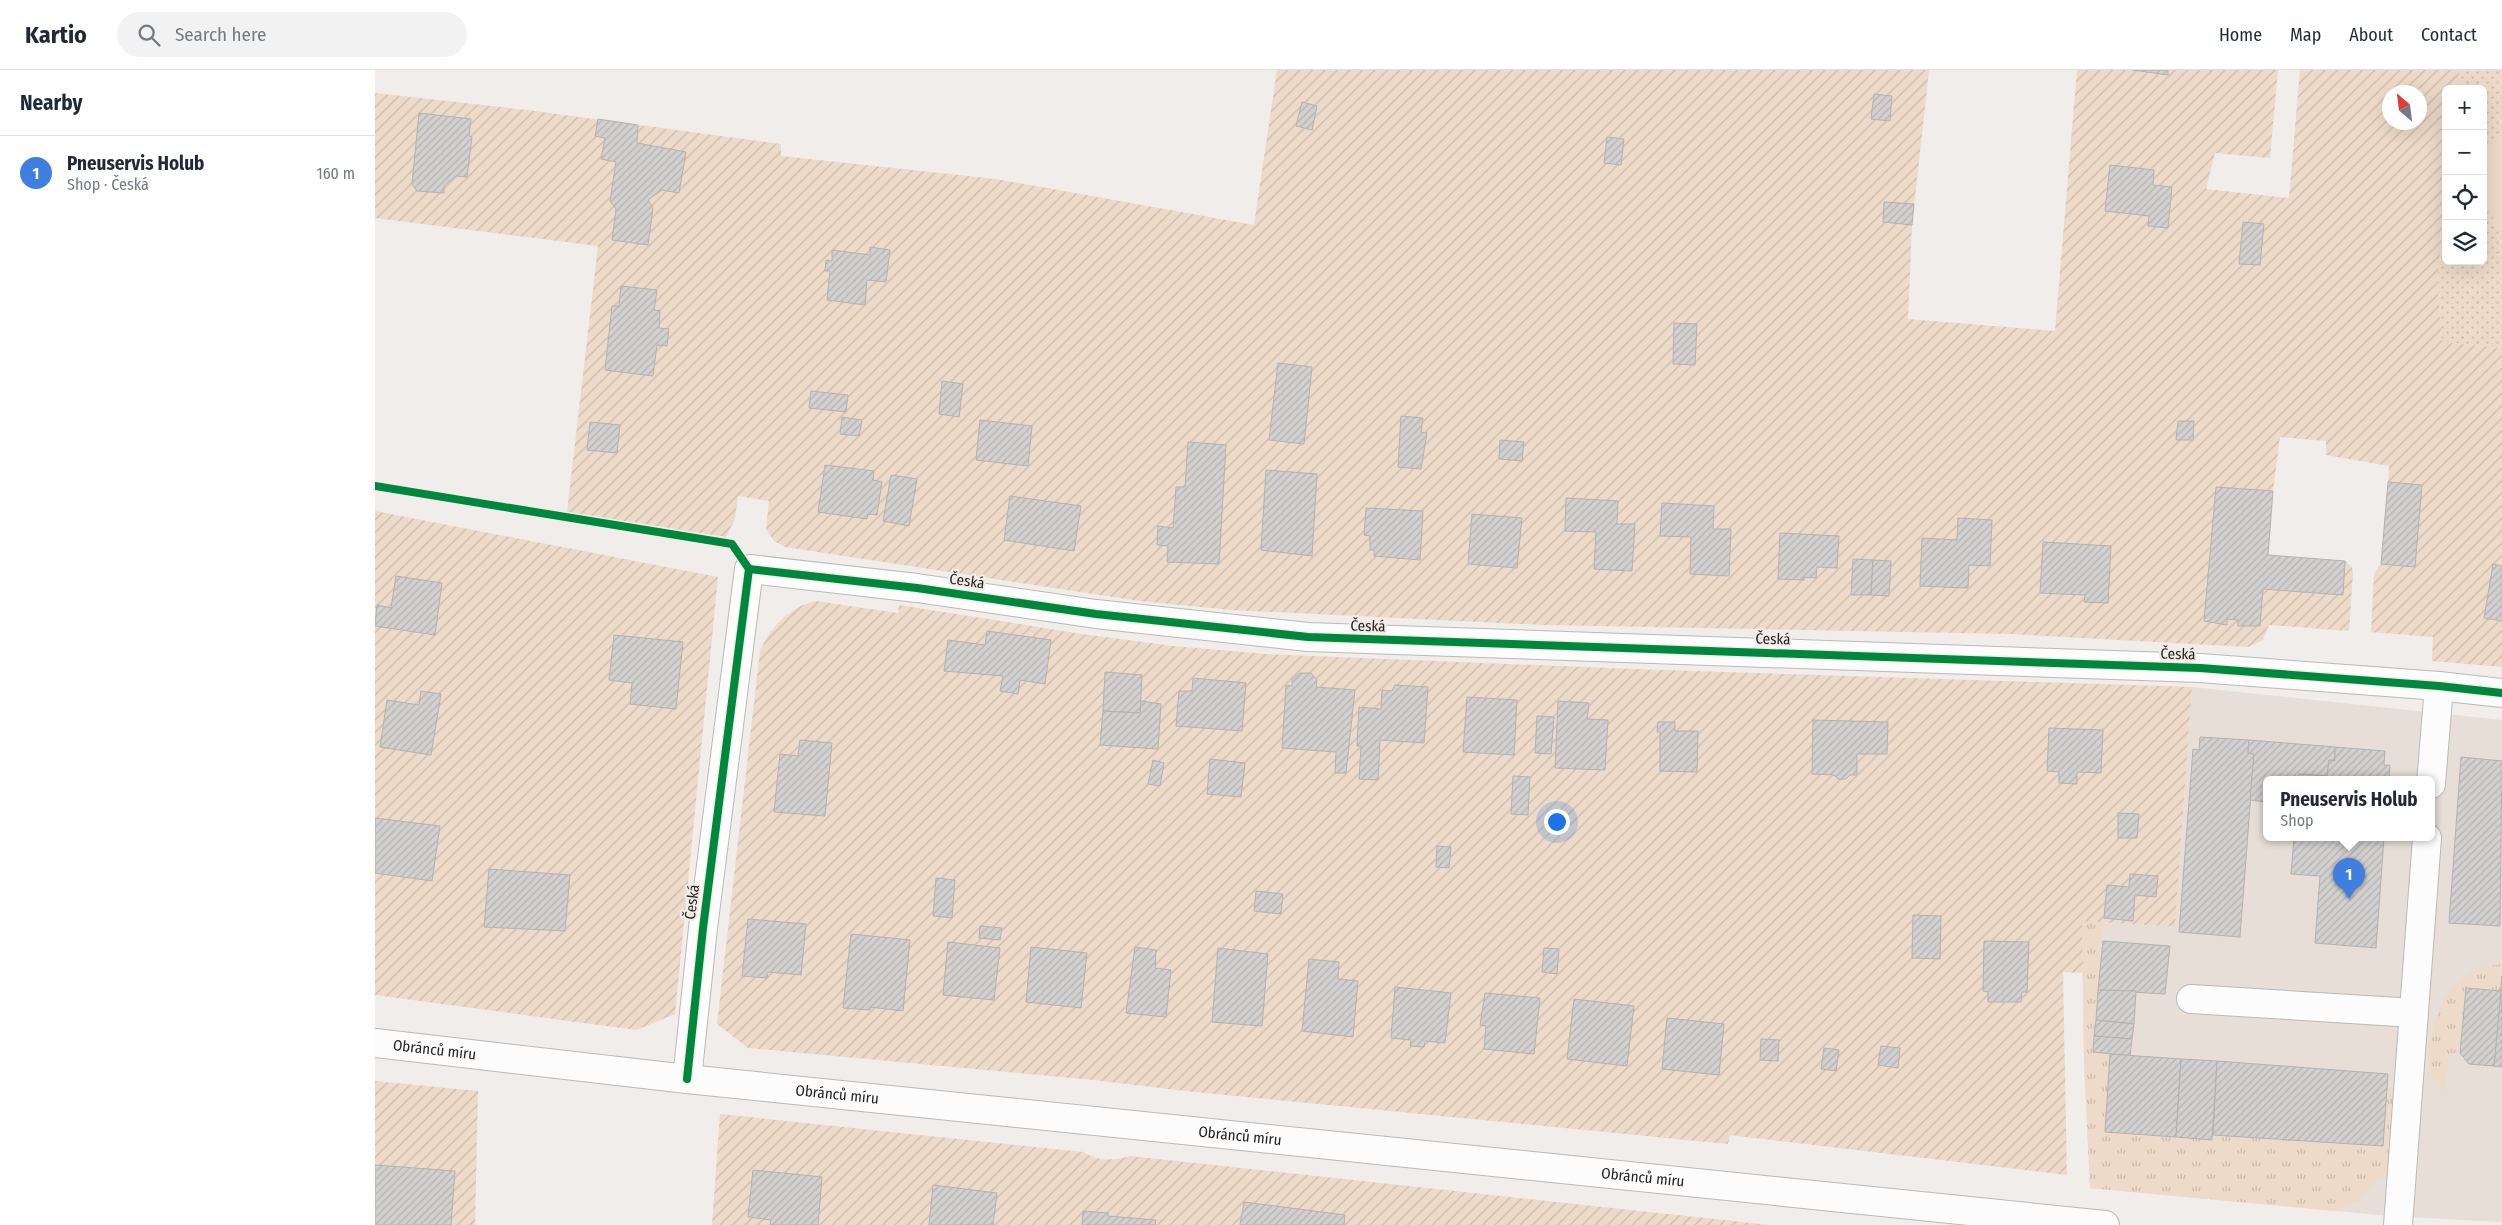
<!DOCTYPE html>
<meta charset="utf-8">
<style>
body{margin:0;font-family:"Fira Sans Condensed",sans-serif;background:#f2f2f3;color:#1f2937}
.controls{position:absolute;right:15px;top:15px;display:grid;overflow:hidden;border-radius:8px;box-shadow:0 5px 20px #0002}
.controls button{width:45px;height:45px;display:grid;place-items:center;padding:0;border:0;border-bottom:1px solid #e0e1e3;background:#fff;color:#1f2937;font:25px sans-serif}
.compass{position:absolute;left:2007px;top:15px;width:45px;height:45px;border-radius:50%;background:#fff;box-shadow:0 5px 20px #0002;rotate:332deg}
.you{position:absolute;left:1181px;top:751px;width:18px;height:18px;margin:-12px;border:4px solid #fff;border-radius:50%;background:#1a73e8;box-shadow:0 0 0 8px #1a73e833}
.badge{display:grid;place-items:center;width:32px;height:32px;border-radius:50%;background:#7c3aed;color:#fff;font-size:16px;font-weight:700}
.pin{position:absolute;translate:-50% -41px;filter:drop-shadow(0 1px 2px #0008)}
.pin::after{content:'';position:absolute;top:26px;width:18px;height:15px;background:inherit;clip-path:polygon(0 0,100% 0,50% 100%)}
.popup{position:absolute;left:1888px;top:706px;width:172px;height:65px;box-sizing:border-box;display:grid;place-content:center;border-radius:8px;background:#fff;filter:drop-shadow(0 1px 4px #0005);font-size:16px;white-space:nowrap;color:#747a83}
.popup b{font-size:19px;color:#1f2937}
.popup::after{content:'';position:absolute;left:50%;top:100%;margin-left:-10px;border:10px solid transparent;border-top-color:#fff}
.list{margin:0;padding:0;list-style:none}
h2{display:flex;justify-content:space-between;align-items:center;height:65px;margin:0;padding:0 20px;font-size:21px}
h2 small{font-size:16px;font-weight:400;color:#747a83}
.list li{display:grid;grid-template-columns:32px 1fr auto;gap:15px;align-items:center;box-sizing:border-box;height:75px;padding:0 20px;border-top:1px solid #e0e1e3}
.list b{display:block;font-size:19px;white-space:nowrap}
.list p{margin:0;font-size:16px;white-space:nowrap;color:#747a83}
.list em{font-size:16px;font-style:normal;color:#747a83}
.icon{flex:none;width:28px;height:28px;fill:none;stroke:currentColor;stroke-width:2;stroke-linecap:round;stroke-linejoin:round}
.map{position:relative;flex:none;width:2127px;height:1155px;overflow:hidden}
header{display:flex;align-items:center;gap:30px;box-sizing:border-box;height:70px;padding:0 25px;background:#fff;border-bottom:1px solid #e0e1e3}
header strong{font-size:24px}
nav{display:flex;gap:28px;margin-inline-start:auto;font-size:18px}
.search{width:350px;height:45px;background:#f2f2f3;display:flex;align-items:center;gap:12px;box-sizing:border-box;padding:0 18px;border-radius:28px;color:#747a83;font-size:19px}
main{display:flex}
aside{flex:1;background:#fff}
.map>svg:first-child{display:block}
.built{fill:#e6ded7;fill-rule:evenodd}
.grass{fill:url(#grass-tufts)}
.park{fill:url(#park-dots)}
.garden{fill:url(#garden-furrows);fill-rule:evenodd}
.pitch{fill:#eddac8}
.building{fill:url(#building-hatch);stroke:#b4b2b0}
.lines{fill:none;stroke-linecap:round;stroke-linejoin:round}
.minor-casing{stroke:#bcb9b7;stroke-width:30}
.major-casing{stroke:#bcb9b7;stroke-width:30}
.minor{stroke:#fdfcfc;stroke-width:28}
.major{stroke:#fdfcfc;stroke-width:28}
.cycleway-casing{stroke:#f3ede8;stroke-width:11}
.cycleway{stroke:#00873e;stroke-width:8}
.labels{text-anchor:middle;stroke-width:4.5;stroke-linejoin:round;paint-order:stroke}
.street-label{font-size:15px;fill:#252321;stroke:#f3ede8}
</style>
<header>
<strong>Kartio</strong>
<div class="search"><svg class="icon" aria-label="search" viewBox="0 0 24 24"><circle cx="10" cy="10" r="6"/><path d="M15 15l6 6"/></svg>Search here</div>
<nav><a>Home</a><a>Map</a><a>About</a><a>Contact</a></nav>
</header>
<main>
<aside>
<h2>Nearby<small></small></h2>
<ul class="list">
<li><span class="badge" style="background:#3f7fe0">1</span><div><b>Pneuservis Holub</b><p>Shop · Česká</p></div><em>160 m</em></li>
</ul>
</aside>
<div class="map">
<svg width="2127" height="1155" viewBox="0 0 2127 1155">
<defs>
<pattern id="grass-tufts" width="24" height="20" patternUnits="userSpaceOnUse" patternTransform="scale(1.25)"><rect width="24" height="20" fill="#eddac8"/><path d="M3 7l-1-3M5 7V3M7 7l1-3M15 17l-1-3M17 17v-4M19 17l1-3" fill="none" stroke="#cbbbac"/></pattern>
<pattern id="park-dots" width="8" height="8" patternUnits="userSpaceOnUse" patternTransform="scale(1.25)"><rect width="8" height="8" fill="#eddac8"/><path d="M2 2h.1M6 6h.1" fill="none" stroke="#cbbbac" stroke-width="1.8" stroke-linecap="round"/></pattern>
<pattern id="garden-furrows" width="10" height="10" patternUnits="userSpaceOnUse" patternTransform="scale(1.25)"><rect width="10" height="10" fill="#eddac8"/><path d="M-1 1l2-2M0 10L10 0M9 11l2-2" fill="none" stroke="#cbbbac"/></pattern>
<pattern id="building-hatch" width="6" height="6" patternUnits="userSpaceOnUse" patternTransform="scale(1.25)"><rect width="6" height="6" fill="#d3d1d0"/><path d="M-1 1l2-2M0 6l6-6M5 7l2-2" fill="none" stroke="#b5b3b2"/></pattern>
</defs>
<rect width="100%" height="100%" fill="#f0edeb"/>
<path class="built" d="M 1817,617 L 2127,650 L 2127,1152 L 2015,1146 L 1715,1118 L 1709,990 L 1707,851 L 1800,857 ZM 1892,710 L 2056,710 L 2056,768 L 1892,768 Z"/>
<g class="grass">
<path d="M 1707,851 L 1728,851 L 1718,982 L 1735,984 L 1730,1062 L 1837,1070 L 1838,1065 L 2008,1076 L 2012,1017 L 2018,1017 L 2016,1096 L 2012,1110 L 2001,1109 C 1990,1127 1980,1135 1960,1141 L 1715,1118 L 1709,990 Z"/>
<path d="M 2127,894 L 2126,921 L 2091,918 L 2085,983 L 2074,983 L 2070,1021 C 2041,1007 2059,939 2076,919 C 2088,905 2108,895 2127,894 Z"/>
</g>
<polygon class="park" points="2085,0 2127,0 2127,278 2067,272 2062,209 2071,133 2071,191 2108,191 2108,19 2083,19"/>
<g class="garden">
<path d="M 902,0 L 1554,0 L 1537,155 L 1533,249 L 1680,261 L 1702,0 L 1903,0 L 1895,88 L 1840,83 L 1831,119 L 1914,128 L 1925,0 L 2085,0 L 2083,19 L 2071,19 L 2071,133 L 2062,209 L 2067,272 L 2127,278 L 2127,597 L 2057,591 L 2058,567 L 1996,562 L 1999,504 L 2006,494 L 2040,496 L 2047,415 L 2013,412 L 2014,396 L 1951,385 L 1951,371 L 1905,367 L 1898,421 L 1841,417 L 1829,551 L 1849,553 L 1852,549 L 1863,550 L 1866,554 L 1885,556 L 1888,519 L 1967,525 L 1970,491 L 1977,497 L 1978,503 L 1974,561 L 1894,555 L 1888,570 L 1873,577 L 1636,564 L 1169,555 L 856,540 L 765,531 L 410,477 L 399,471 L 391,459 L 394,431 L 363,426 L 360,449 L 351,467 L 192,442 L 223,176 L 0,148 L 0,23 L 152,40 L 406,74 L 406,86 L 621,109 L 879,155 ZM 2014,22 L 2044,22 L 2044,52 L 2014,52 Z"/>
<polygon points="0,441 343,507 300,944 261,960 0,925"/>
<path d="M 441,531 L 523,543 L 524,535 L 707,564 L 798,576 L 891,584 L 1257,599 L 1817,617 L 1800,857 L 1707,851 L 1708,903 L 1688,902 L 1692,1105 L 1355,1065 L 1353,1074 L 810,1021 L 718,1010 L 373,978 L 342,954 L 385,581 C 395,557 416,536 441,531 Z"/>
<polygon points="0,1011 103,1021 100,1155 0,1155"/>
<path d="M 345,1044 L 708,1082 C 722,1091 738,1091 755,1086 L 1395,1155 L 337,1155 Z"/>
</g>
<polygon class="pitch" points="2127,67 2127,168 2108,124 2108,75"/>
<g class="building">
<polygon points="1758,0 1793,0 1793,5"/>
<polygon points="1499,24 1517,26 1515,51 1496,49"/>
<polygon points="927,32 942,36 937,60 921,56"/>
<polygon points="44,43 96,49 94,66 97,67 92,107 81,106 69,116 69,123 42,121 37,114"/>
<polygon points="223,49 263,55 262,73 311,82 304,123 287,120 273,130 278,138 273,175 237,170 241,139 235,131 241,92 226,89 230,68 220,66"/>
<polygon points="1232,67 1249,69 1246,95 1229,93"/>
<polygon points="1735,95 1779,100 1778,115 1797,117 1793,158 1773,156 1774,146 1730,141"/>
<polygon points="1509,132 1539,134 1537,155 1508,152"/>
<polygon points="1868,152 1889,154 1885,195 1864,194"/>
<polygon points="495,177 515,180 511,212 492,210 490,235 452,230 455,201 450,201 451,190 457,191 457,180 495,185"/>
<polygon points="246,216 282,220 279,240 285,241 284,258 294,259 292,276 282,275 278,306 230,300 237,236 244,236"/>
<polygon points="1299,253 1322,254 1320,295 1298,294"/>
<polygon points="903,293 937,297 929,374 894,370"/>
<polygon points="567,311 588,314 584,347 564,344"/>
<polygon points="436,321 473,325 471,342 434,338"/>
<polygon points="1026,346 1048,348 1046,362 1052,363 1046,399 1023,397"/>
<polygon points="467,347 487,350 484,366 465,364"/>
<polygon points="605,350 657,356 653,396 601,390"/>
<polygon points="1803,351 1819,351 1818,370 1801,370"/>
<polygon points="215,352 245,355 242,383 212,380"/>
<polygon points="1125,370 1149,372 1147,391 1124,389"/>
<polygon points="813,372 851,375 844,494 792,492 793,476 782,475 783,456 798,458 801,417 810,417"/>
<polygon points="450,395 499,401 498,410 507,412 502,445 493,444 492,449 443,442"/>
<polygon points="891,400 942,404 937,486 886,480"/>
<polygon points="516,405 542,409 534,456 508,451"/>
<polygon points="2013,412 2047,415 2040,497 2006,494"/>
<polygon points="1841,417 1898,421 1893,485 1970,491 1968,525 1888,519 1885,556 1863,556 1863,550 1852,549 1852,555 1829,551"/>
<polygon points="635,426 706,436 699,481 629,470"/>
<polygon points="1191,428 1243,431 1242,454 1260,454 1257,501 1219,499 1221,462 1190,461"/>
<polygon points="1287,433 1339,436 1338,459 1356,459 1354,506 1315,504 1316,467 1285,466"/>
<polygon points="991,438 1048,441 1045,490 999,486 999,480 995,480 995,466 989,465"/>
<polygon points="1097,444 1147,448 1142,498 1093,494"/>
<polygon points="1583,448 1617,450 1615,496 1594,495 1593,518 1545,516 1547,468 1582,470"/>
<polygon points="1405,463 1464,466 1462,498 1442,497 1441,508 1429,507 1429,510 1403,509"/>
<polygon points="1668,472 1736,476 1733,533 1709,532 1710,525 1665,523"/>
<polygon points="1478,489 1498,490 1496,525 1476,525"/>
<polygon points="1498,490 1516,491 1514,526 1496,525"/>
<polygon points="2118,494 2127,496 2127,551 2109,548"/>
<polygon points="21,506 67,513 60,565 0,556 2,535 16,538"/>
<polygon points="612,561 676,570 670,614 645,610 643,624 625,621 628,606 569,601 573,570 610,575"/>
<polygon points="239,565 308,572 301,639 255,634 257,613 234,610"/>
<polygon points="730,602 767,605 765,643 728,641"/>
<polygon points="925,603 936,603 942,610 941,617 980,620 971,703 960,703 961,682 907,678 911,615 917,616 917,609"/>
<polygon points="818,608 871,613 867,661 801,656 804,621 817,621"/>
<polygon points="1020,615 1053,617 1049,673 1005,670 1003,710 984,709 986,676 982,676 984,637 1006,639 1007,620 1017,621"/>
<polygon points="46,621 66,624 56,685 5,677 12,630 44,635"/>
<polygon points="1092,627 1142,630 1139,685 1088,682"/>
<polygon points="766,631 786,634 783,679 725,675 728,641 765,643"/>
<polygon points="1183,631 1214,633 1212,649 1233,650 1230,700 1180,698"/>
<polygon points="1162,646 1179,647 1176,684 1160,683"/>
<polygon points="1438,650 1513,652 1512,684 1482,684 1482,705 1475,705 1471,709 1463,709 1459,705 1437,704"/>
<polygon points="1283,652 1300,652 1300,661 1323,661 1322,702 1285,701 1285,662 1282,662"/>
<polygon points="1674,658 1728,660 1726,703 1702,702 1702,714 1684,713 1684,702 1672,701"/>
<polygon points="1825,667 1874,670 1873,683 1879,684 1865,867 1804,862 1818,679 1824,680"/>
<polygon points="425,670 457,673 450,746 399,742 405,684 423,686"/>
<polygon points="1874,670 1960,677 1960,691 1954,690 1952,706 1924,704 1923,710 1892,710 1892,732 1875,730 1879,684 1873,683"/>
<polygon points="1960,677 2010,681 2009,695 2015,695 2014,710 1923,710 1924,704 1952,706 1954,690 1960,691"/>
<polygon points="2086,687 2127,691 2125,856 2074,853"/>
<polygon points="835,689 870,693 866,727 832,724"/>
<polygon points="778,690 789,693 785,716 773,714"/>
<polygon points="1138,706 1155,707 1153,745 1136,744"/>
<polygon points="1743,743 1764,744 1762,768 1743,768"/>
<polygon points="0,748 65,756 57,811 0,803"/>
<polygon points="1919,768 2009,768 2001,878 1940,873 1945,806 1916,804"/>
<polygon points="1062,776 1076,777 1074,798 1061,797"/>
<polygon points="114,799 195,805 190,861 109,857"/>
<polygon points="1755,804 1783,806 1781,827 1760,825 1758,851 1729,848 1732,815 1754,817"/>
<polygon points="561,808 580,810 577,848 558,846"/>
<polygon points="881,821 908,824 906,844 879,841"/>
<polygon points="1538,845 1566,846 1565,889 1537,888"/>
<polygon points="373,849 431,854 426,905 393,902 392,908 367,906"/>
<polygon points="605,856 627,858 625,870 604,868"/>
<polygon points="476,864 535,870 528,941 495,937 495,940 468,938"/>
<polygon points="1609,871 1654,872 1652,922 1647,922 1646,932 1613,932 1613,922 1608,921"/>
<polygon points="1728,871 1795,876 1790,924 1723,920"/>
<polygon points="573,872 625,878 619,930 568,925"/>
<polygon points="656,877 712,883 706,938 651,932"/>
<polygon points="760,877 781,880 780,898 796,900 791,947 751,943"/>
<polygon points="843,878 893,884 887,956 837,952"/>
<polygon points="1169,878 1184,879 1182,904 1167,902"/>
<polygon points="934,889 964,892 963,909 983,911 978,967 927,961"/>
<polygon points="2127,906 2127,997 2119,996"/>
<polygon points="1020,917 1076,923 1070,973 1050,971 1049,977 1035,976 1036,970 1016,968"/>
<polygon points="2091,918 2126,921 2119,996 2094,994 2085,983"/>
<polygon points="1723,920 1761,921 1759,954 1721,950"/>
<polygon points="1110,923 1165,928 1159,984 1109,979 1111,956 1105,955"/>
<polygon points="1199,929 1259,936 1252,996 1192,989"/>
<polygon points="1292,948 1349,954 1344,1005 1287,999"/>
<polygon points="1721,950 1759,954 1757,969 1719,966"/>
<polygon points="1719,966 1757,969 1755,986 1718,982"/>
<polygon points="1386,969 1404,970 1403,991 1385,990"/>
<polygon points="1506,976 1525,978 1523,998 1503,995"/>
<polygon points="1449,978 1464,980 1461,1001 1446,999"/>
<polygon points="1735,984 1806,989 1801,1067 1730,1062"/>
<polygon points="1806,989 1842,991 1837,1070 1801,1067"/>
<polygon points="1842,991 2013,1004 2008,1076 1838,1065"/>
<polygon points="0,1095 80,1101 76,1155 0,1155"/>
<polygon points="378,1100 447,1107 443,1155 395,1155 396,1150 373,1147"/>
<polygon points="558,1115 622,1123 618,1155 554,1155"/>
<polygon points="869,1132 970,1145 969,1155 865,1155"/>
<polygon points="708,1141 733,1143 733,1146 781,1150 780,1155 707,1155"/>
</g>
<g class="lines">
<g class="minor-casing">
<g id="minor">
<polyline points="2056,714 2064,616"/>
<polyline points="1816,929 2039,943"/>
<polyline points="312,1009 328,858 374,499 542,518 721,544 933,567 1825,598 2064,616 2127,623"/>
<polyline points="2023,1155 2052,768"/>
</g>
</g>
<g class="major-casing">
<g id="major">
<path id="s1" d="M 0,973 L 312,1009 L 1730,1155"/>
</g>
</g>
<use href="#minor" class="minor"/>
<use href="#major" class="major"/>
<g class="cycleway-casing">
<g id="cycleway">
<polyline points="0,416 357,474 374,499"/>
<polyline points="374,499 542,518 721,544 933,567 1825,598 2064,616 2127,623"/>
<polyline points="312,1009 328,858 374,499"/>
</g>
</g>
<use href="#cycleway" class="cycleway"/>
</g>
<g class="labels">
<g class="street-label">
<text transform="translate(592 511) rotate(8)" y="5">Česká</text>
<text transform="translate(993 556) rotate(2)" y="5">Česká</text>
<text transform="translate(1398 569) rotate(2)" y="5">Česká</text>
<text transform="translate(1803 584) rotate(2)" y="5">Česká</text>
<text transform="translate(317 832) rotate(-83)" y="5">Česká</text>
<text dy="5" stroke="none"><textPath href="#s1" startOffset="60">Obránců míru</textPath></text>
<text dy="5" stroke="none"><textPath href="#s1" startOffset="465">Obránců míru</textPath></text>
<text dy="5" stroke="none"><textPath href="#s1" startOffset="870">Obránců míru</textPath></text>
<text dy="5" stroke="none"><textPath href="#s1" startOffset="1275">Obránců míru</textPath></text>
</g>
</g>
</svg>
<div class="controls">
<button>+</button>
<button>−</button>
<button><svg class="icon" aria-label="locate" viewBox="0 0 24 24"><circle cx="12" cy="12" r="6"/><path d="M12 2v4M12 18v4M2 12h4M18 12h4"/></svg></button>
<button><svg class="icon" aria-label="layers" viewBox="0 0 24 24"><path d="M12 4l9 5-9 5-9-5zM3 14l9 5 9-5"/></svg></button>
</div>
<svg class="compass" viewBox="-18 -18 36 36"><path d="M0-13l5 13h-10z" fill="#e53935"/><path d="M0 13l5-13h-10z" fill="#747a83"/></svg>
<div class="you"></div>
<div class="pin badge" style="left:1974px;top:829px;background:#3f7fe0">1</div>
<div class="popup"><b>Pneuservis Holub</b>Shop</div>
</div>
</main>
